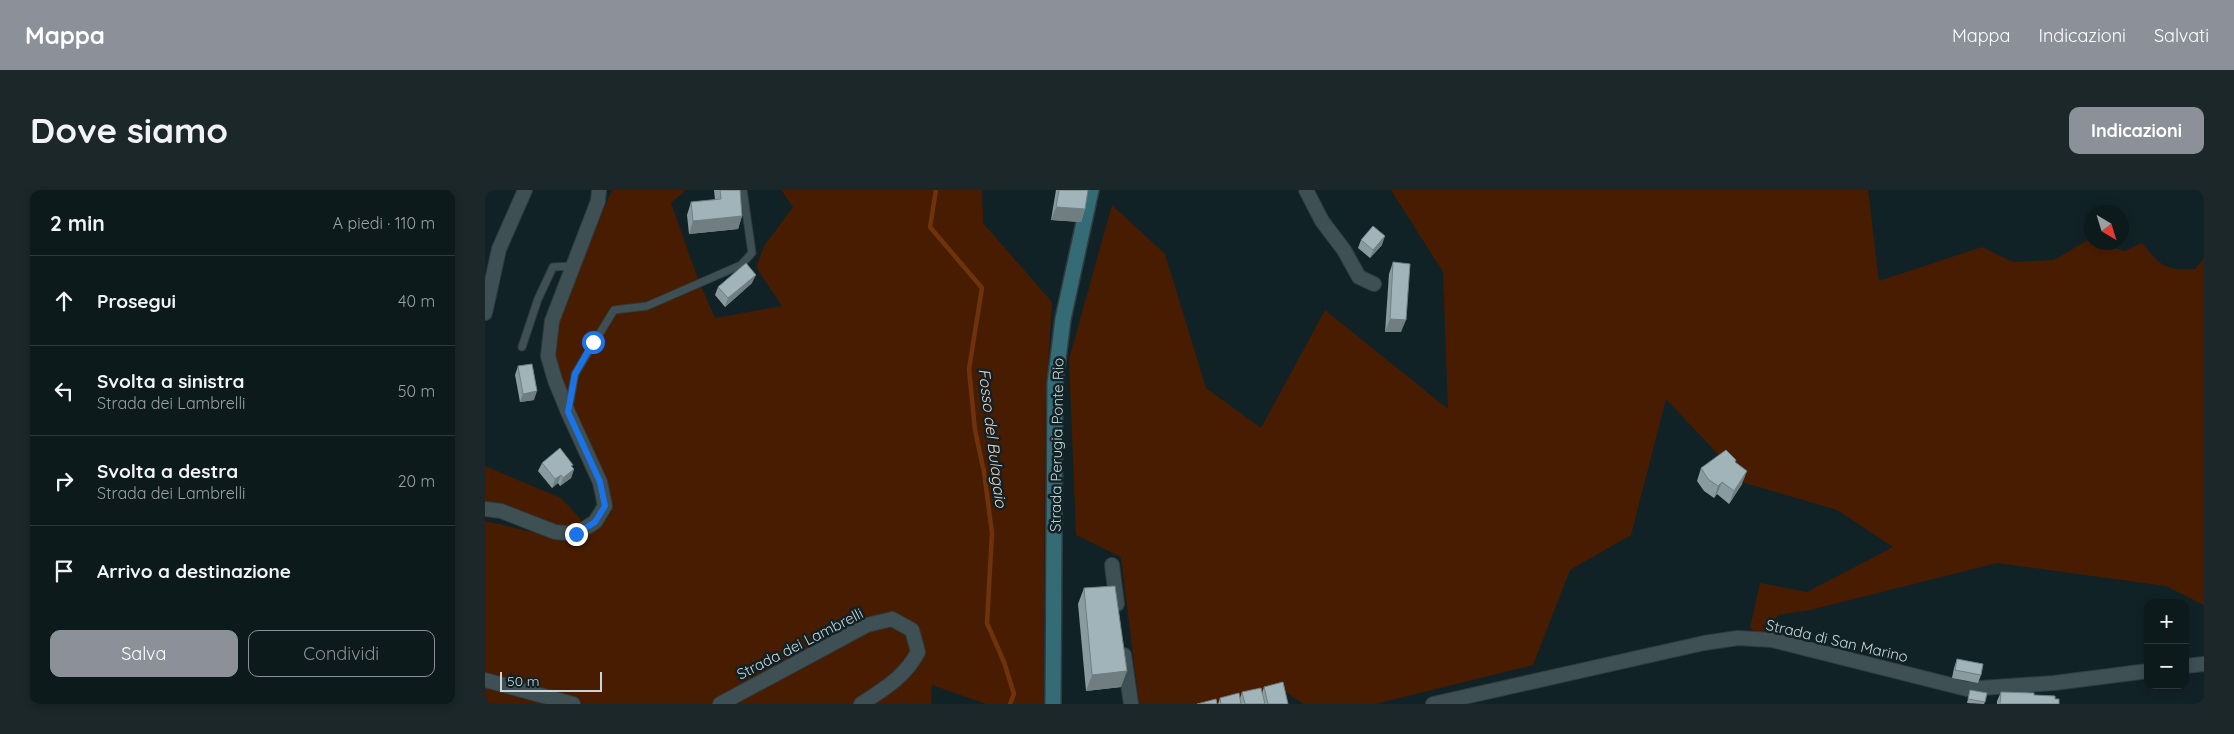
<!DOCTYPE html>
<html lang="it">
<meta charset="utf-8">
<style>
body{margin:0;font-family:Quicksand,sans-serif;background:#1b2729;color:#f1f3f6}
.controls{position:absolute;right:15px;bottom:15px;display:grid;overflow:hidden;border-radius:10px;box-shadow:0 2px 8px #0003}
.controls button{width:45px;height:45px;display:grid;place-items:center;padding:0;border:0;border-bottom:1px solid #2d383b;background:#0d1a1c;color:#f1f3f6;font:25px sans-serif}
.compass{position:absolute;left:1599px;top:15px;width:45px;height:45px;border-radius:50%;background:#0d1a1c;box-shadow:0 2px 8px #0003;rotate:142deg}
.scale{position:absolute;left:15px;bottom:12px;width:102px;box-sizing:border-box;padding-left:5px;border:2px solid #cad4d6;border-top:0;font-size:14px;line-height:18px;white-space:nowrap;color:#cad4d6;-webkit-text-stroke:4px #112226;paint-order:stroke}
.stop{position:absolute;width:15px;height:15px;margin:-11px;border:4px solid #1a73e8;border-radius:50%;background:#fff}
.stop.end{background:#1a73e8;border-color:#fff;box-shadow:0 1px 5px #0008}
.list{margin:0;padding:0;list-style:none}
h2{display:flex;justify-content:space-between;align-items:center;height:65px;margin:0;padding:0 20px;font-size:21px}
h2 small{font-size:16px;font-weight:400;color:#9aa1a3}
.list li{display:grid;grid-template-columns:32px 1fr auto;gap:15px;align-items:center;box-sizing:border-box;height:90px;padding:0 20px;border-top:1px solid #2d383b}
.list b{display:block;font-size:19px;white-space:nowrap}
.list p{margin:0;font-size:16px;white-space:nowrap;color:#9aa1a3}
.list em{font-size:16px;font-style:normal;color:#9aa1a3}
.actions{display:flex;gap:10px;padding:15px 20px}
.actions a{flex:1;padding:11px 0;border:1px solid #8c9099;border-radius:10px;text-align:center;font-size:18px;color:#8c9099}
.actions .main{background:#8c9099;color:#fff}
.icon{flex:none;width:28px;height:28px;fill:none;stroke:currentColor;stroke-width:2;stroke-linecap:round;stroke-linejoin:round}
.map{position:relative;flex:none;width:1719px;height:514px;overflow:hidden;border-radius:10px}
header{display:flex;align-items:center;gap:30px;box-sizing:border-box;height:70px;padding:0 25px;background:#8c9099;color:#fff}
header strong{font-size:24px}
nav{display:flex;gap:28px;margin-inline-start:auto;font-size:18px}
.intro{display:flex;align-items:center;justify-content:space-between;box-sizing:border-box;height:120px;padding:0 30px}
h1{margin:0;font-size:35px}
.button{padding:12px 22px;border-radius:10px;background:#8c9099;color:#fff;font-size:18px;font-weight:700}
main{display:flex;gap:30px;padding:0 30px}
aside{flex:1;background:#0d1a1c;border-radius:10px;box-shadow:0 2px 8px #0003}
.map>svg:first-child{display:block}
.green{fill:#471c01}
.lines{fill:none;stroke-linecap:round;stroke-linejoin:round}
.stream{stroke:#6e330b;stroke-width:4.5}
.lane-casing{stroke:#303b3f;stroke-width:9}
.street-casing{stroke:#303b3f;stroke-width:16}
.secondary-casing{stroke:#303b3f;stroke-width:18}
.lane{stroke:#3e5054;stroke-width:7}
.street{stroke:#3e5054;stroke-width:14}
.secondary{stroke:#356b75;stroke-width:15}
.wall{fill:#8a9b9f}
.shaded-wall{fill:#707e82}
.building{fill:#a0b4b9;stroke:#707e82}
.route{stroke:#1a73e8;stroke-width:6}
.labels{text-anchor:middle;stroke-width:5;stroke-linejoin:round;paint-order:stroke}
.street-label{font-size:15px;fill:#cad4d6;stroke:#112226}
.water-label{font-size:16px;font-style:italic;fill:#f4cdba;stroke:#112226}
</style>
<header>
<strong>Mappa</strong>
<nav><a>Mappa</a><a>Indicazioni</a><a>Salvati</a></nav>
</header>
<div class="intro"><h1>Dove siamo</h1><a class="button">Indicazioni</a></div>
<main>
<aside>
<h2>2 min<small>A piedi · 110 m</small></h2>
<ul class="list">
<li><svg class="icon" aria-label="ahead" viewBox="0 0 24 24"><path d="M12 20V5M6 11l6-6 6 6"/></svg><div><b>Prosegui</b></div><em>40 m</em></li>
<li><svg class="icon" aria-label="left" viewBox="0 0 24 24"><path d="M17 20v-9H6M10 6l-5 5 5 5"/></svg><div><b>Svolta a sinistra</b><p>Strada dei Lambrelli</p></div><em>50 m</em></li>
<li><svg class="icon" aria-label="right" viewBox="0 0 24 24"><path d="M7 20v-9h11M14 6l5 5-5 5"/></svg><div><b>Svolta a destra</b><p>Strada dei Lambrelli</p></div><em>20 m</em></li>
<li><svg class="icon" aria-label="arrive" viewBox="0 0 24 24"><path d="M6 21V4h12l-3 4 3 4H6"/></svg><div><b>Arrivo a destinazione</b></div></li>
</ul>
<div class="actions"><a class="main">Salva</a><a>Condividi</a></div>
</aside>
<div class="map">
<svg width="1719" height="514" viewBox="0 0 1719 514">
<rect width="100%" height="100%" fill="#112226"/>
<g class="green">
<polygon points="127,0 201,0 186,13 213,89 230,128 297,116 271,77 279,56 308,17 296,0 497,0 498,33 567,112 560,225 559,514 501,514 447,495 446,514 0,514 0,331 60,345 96,350 127,322 121,292 78,198 66,161 71,128"/>
<path d="M 906,0 L 1383,0 L 1394,91 L 1497,57 L 1528,72 L 1569,70 L 1603,50 L 1606,52 L 1640,61 L 1657,53 C 1676,76 1680,81 1710,79 L 1719,68 L 1719,415 L 1681,396 L 1512,373 L 1325,420 L 1293,425 L 1282,442 L 1272,443 L 1265,438 L 1275,393 L 1322,402 L 1408,357 L 1352,320 L 1260,293 L 1181,209 L 1146,345 L 1085,380 L 1048,475 L 890,514 L 819,514 L 796,499 L 730,514 L 654,514 L 636,367 L 591,345 L 584,169 L 627,15 L 680,64 L 721,198 L 776,238 L 840,120 L 963,219 L 958,82 Z"/>
<polygon points="0,276 76,308 99,333 87,338 76,340 37,325 17,313 0,311"/>
</g>
<g class="lines">
<polyline class="stream" points="451,0 445,37 497,98 484,179 490,240 499,282 507,343 502,433 519,472 529,504 525,514"/>
<g class="lane-casing">
<g id="lane">
<polyline points="37,157 53,109 68,77 88,76"/>
<polyline points="84,217 90,184 129,120 162,116 256,75 267,63 258,0"/>
</g>
</g>
<g class="street-casing">
<g id="street">
<polyline points="821,0 837,31 859,60 874,87 889,94"/>
<polyline points="0,123 14,59 40,0"/>
<polyline points="0,319 16,321 70,342 91,344 110,332 120,316 115,292 83,222 70,190 63,166 67,131 113,11 114,0"/>
<polyline points="627,375 632,414"/>
<polyline points="639,465 646,514"/>
<polyline points="1700,476 1719,474"/>
<polyline points="0,490 88,514"/>
<path d="M 235,514 L 382,435 L 407,429 L 427,440 L 433,462 C 420,487 399,499 376,514"/>
<polyline points="948,514 1219,453 1253,448 1287,450 1482,499 1569,493 1663,481"/>
</g>
</g>
<g class="secondary-casing">
<polyline id="secondary" points="568,514 570,193 578,129 606,0"/>
</g>
<use href="#lane" class="lane"/>
<use href="#street" class="street"/>
<use href="#secondary" class="secondary"/>
</g>
<g class="wall">
<polygon points="229,0 255,0 257,26 253,39 204,44 202,25 206,12 230,10"/>
<polygon points="571,0 603,0 600,19 596,32 566,30"/>
<polygon points="876,50 897,55 885,68 873,58"/>
<polygon points="908,72 916,142 900,142 904,84"/>
<polygon points="267,93 240,117 230,105 233,97"/>
<polygon points="33,176 49,210 35,212 30,185"/>
<polygon points="1250,272 1257,294 1244,314 1232,304 1229,308 1219,301 1212,291 1216,278"/>
<polygon points="57,273 87,277 89,279 86,288 75,296 73,293 67,298 53,281"/>
<polygon points="599,398 636,497 601,501 593,414"/>
<polygon points="1472,469 1496,485 1493,493 1467,488 1469,478"/>
<polygon points="779,497 803,514 733,514 735,508 755,508 757,502 777,503"/>
<polygon points="1485,500 1500,512 1499,514 1482,513"/>
<polygon points="1516,502 1549,505 1570,509 1574,514 1512,514 1512,511"/>
</g>
<g class="shaded-wall">
<polygon points="571,17 600,19 596,32 566,30"/>
<polygon points="257,26 253,39 204,44 208,31"/>
<polygon points="900,46 897,55 885,68 888,60"/>
<polygon points="271,85 267,93 240,117 243,108"/>
<polygon points="905,129 921,130 916,142 900,142"/>
<polygon points="52,201 49,210 35,212 38,204"/>
<polygon points="88,275 85,282 89,279 86,288 75,296 78,288"/>
<polygon points="1262,281 1257,294 1244,314 1249,301"/>
<polygon points="76,285 73,293 67,298 70,289"/>
<polygon points="1237,292 1232,304 1229,308 1233,296"/>
<polygon points="642,481 636,497 601,501 607,485"/>
</g>
<g class="building">
<polygon points="235,0 255,0 257,26 208,31 206,12 236,9"/>
<polygon points="574,0 603,0 600,19 571,17"/>
<polygon points="888,36 900,46 888,60 876,50"/>
<polygon points="908,72 925,74 921,130 905,129"/>
<polygon points="261,73 271,85 243,108 233,97"/>
<polygon points="47,174 52,201 38,204 33,176"/>
<polygon points="75,258 88,275 86,276 89,279 78,288 76,285 70,289 57,273"/>
<polygon points="1241,260 1251,270 1250,272 1262,281 1249,301 1237,292 1233,296 1223,289 1216,278"/>
<polygon points="630,396 642,481 607,485 599,398"/>
<polygon points="1472,469 1498,474 1496,485 1470,480"/>
<polygon points="798,492 803,514 783,514 779,497"/>
<polygon points="776,498 780,514 760,514 757,502"/>
<polygon points="1485,500 1502,503 1500,512 1483,509"/>
<polygon points="1516,502 1549,503 1549,505 1570,506 1570,509 1574,509 1574,514 1515,514"/>
<polygon points="754,503 756,514 736,514 735,508"/>
<polygon points="731,509 732,514 712,514"/>
</g>
<g class="lines">
<polyline class="route" points="91,344 110,332 120,316 115,292 83,222 90,184 108,152"/>
</g>
<g class="labels">
<g class="street-label">
<text transform="translate(572 255) rotate(-89)" y="5">Strada Perugia Ponte Rio</text>
<text transform="translate(1352 451) rotate(13)" y="5">Strada di San Marino</text>
<text transform="translate(315 454) rotate(-27)" y="5">Strada dei Lambrelli</text>
</g>
<g class="water-label">
<text transform="translate(508 248) rotate(83)" y="6">Fosso del Bulagaio</text>
</g>
</g>
</svg>
<div class="controls">
<button>+</button>
<button>−</button>
</div>
<svg class="compass" viewBox="-18 -18 36 36"><path d="M0-13l5 13h-10z" fill="#e53935"/><path d="M0 13l5-13h-10z" fill="#9aa1a3"/></svg>
<div class="scale">50 m</div>
<div class="stop" style="left:108px;top:152px"></div>
<div class="stop end" style="left:91px;top:344px"></div>
</div>
</main>
